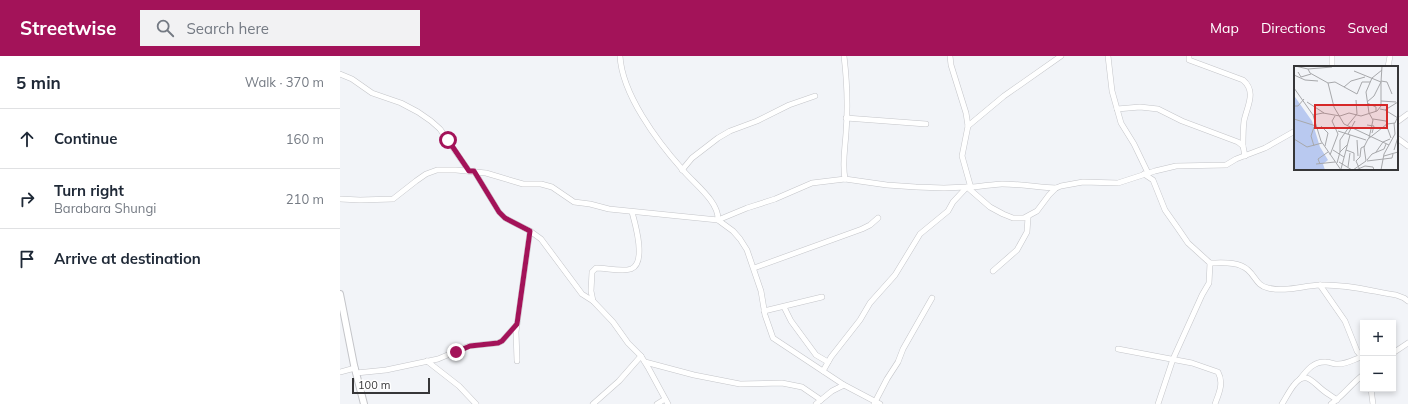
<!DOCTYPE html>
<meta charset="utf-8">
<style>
body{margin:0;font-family:Mulish,sans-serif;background:#f2f2f3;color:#1f2937}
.controls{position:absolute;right:12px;bottom:12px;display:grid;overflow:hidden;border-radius:0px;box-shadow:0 2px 6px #0003}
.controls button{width:36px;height:36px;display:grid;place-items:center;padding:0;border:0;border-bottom:1px solid #e0e1e3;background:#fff;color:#1f2937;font:20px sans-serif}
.scale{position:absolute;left:12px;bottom:10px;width:78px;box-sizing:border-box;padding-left:4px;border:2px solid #363638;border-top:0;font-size:11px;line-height:14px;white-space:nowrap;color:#363638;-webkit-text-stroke:3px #fff;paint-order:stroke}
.stop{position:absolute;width:12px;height:12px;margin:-9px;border:3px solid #a31359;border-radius:50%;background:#fff}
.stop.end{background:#a31359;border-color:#fff;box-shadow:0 1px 4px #0008}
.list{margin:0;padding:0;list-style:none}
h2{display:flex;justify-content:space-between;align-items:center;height:52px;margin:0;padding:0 16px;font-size:17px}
h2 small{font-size:13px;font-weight:400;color:#747a83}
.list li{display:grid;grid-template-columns:26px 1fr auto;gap:12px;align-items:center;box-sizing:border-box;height:60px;padding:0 16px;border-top:1px solid #e0e1e3}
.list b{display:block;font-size:15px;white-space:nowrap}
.list p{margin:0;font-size:13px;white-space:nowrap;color:#747a83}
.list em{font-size:13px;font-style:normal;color:#747a83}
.icon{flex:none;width:22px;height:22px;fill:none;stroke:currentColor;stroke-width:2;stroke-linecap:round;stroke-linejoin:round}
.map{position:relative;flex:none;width:1068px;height:348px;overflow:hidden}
header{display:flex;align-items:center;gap:24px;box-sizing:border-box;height:56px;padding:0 20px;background:#a31359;color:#fff}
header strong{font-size:19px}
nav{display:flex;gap:22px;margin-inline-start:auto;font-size:14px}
.search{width:280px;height:36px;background:#f2f2f3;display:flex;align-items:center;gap:10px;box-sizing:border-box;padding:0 14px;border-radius:0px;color:#747a83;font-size:15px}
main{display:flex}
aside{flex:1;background:#fff}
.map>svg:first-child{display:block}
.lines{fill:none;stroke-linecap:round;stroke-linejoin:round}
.minor-casing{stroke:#c4c5c9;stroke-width:6}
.tertiary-casing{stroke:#c4c5c9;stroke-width:8}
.minor{stroke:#fff;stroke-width:5}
.tertiary{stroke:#fff;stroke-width:6}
.route{stroke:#a31359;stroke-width:5}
.inset-road{fill:none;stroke:#a7a8ab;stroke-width:1}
.view{fill:#d62828;fill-opacity:0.15;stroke:#d62828;stroke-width:2}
.inset-edge{fill:none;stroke:#363638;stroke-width:2}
</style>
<header>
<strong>Streetwise</strong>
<div class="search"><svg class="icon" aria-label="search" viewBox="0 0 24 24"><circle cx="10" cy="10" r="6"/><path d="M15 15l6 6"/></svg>Search here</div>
<nav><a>Map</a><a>Directions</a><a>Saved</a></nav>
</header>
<main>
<aside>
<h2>5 min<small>Walk · 370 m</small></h2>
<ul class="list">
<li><svg class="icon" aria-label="ahead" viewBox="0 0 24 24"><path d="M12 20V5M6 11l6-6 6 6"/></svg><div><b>Continue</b></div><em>160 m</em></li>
<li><svg class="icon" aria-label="right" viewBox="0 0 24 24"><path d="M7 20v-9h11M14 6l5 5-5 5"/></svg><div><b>Turn right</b><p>Barabara Shungi</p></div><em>210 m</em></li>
<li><svg class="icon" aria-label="arrive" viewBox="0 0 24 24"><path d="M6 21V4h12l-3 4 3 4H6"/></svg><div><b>Arrive at destination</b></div></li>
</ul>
</aside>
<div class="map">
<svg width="1068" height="348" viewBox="0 0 1068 348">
<rect width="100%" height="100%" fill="#f2f4f8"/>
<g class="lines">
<g class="minor-casing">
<g id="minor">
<path d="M 280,0 C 282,38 317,85 342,113 C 353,127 379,145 378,164 L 393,175 L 400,183 L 407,194 L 421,235 L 425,259 L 433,282 L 504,329 L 540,348"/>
<path d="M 504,0 C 507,25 508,52 506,77 C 505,93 502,107 505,123"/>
<polyline points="610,0 611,9 626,57 628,70 622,100 631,132"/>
<polyline points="768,0 772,35 781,67 794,88 808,117"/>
<path d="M 849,0 L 849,4 L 903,24 C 917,36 907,50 904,65 C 903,73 903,82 903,90"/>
<polyline points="992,11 992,0"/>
<polyline points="1048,11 1050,0"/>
<polyline points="0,18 12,23 32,37 61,47 78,56 91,65 100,73 129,115"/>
<polyline points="777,53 800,51 818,53 842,65 898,86 903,90 905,100"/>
<polyline points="506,62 586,68"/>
<polyline points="1057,66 1068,58"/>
<polyline points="628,70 664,40 721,0"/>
<polyline points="1057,82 1068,90"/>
<polyline points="342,114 352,102 378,82 390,75 417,65 449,49 475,40"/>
<polyline points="134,115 159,156 165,162 190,175 201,183 242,238 253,245"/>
<polyline points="804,118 813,124 825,154 837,171 848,187 870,207 869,227 862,239 833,303 818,348"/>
<polyline points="0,143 20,144 53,143 76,125 86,118 97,114 116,114 146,117 183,128 201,128 212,131 234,146 250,148 269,153 378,164 407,152 435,143 472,127 505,123 547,129 576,131 604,132 627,131 650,151 663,158 673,162 684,162 697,155 709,139 716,132 721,130 743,126 778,127 815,115 836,110 886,109 896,103 925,92 955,75"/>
<path d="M 292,156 C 295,167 307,207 291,213 C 282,216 266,212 256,212 L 252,216 L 251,235 L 253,245 L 273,266 L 288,287 L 301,300 L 309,313 L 328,348"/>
<path d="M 870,207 C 882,207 898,205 908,214 C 916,221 917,230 928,232 C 945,236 962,230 980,229 C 1005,228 1031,235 1056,239 L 1064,242 L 1068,245"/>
<polyline points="414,212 522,173 530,169 538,162"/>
<polyline points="653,215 677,194 687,176 688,161"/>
<polyline points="980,229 1005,265 1017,295 1023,302"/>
<polyline points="444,251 451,265 476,299 488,306"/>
<polyline points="424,255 482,241"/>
<path d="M 778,293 L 852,307 L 878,316 C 884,327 879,337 875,348"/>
<polyline points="1053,297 1068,287"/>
<polyline points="87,305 119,330 136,348"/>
<polyline points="177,305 176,276 190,175"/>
<polyline points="305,306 354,319 400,328 442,327 462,331 481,344"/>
<path d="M 483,315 L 491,301 L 520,264 L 530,247 L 555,219 L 580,178 L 608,155 L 613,146 L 627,131 C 633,132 653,128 662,128 C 680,128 698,131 716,132"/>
<polyline points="0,316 15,312"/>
<polyline points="16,317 46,314 98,303 129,290 158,287 162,285 177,268"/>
<path d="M 960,323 C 967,314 974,305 986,306 C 990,306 993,308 996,308 C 1005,309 1013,304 1021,301"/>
<polyline points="1031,333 1033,348"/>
<polyline points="253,348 279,325 301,300"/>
<polyline points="317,348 325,343"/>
<polyline points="476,348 492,335 504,329"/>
<polyline points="534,348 547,323 558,306 563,293 592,242"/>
<path d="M 942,348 C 946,342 949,335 954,329 C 966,313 973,327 984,335 C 988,338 993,341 997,344"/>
<path d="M 991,348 C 1003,340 1011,328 1023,319"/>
</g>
</g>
<g class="tertiary-casing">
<polyline id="tertiary" points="0,238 14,309 24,348"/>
</g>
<use href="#minor" class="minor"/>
<use href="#tertiary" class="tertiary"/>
</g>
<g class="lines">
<polyline class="route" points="108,84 129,115 134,115 159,156 165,162 190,175 177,268 162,285 158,287 130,290 116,296"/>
</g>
<g transform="translate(954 10)">
<rect width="104" height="104" fill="#f2f4f8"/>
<path d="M 1,31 L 18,55 L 26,81 L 34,94 L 29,98 L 31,104 L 0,104 Z" fill="#b9c9f0"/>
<path class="inset-road" d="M 1,0 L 14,3 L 16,7 L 34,17 L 40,41 L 50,58 L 95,79M 14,3 L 38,1M 60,5 L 87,16 L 88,0M 4,6 L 7,11 L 17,8M 0,9 L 11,14 L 24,15M 87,15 L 93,16 L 98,28M 34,17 L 41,16 L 63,28 L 68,16 L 76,16M 50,21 L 57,15 L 71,11M 0,22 L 19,49 L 27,75 L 47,104M 62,34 L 63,48M 87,35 L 102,36M 13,36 L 30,47M 73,36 L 80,30 L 87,16M 73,37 L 82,41 L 82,45M 0,40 L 4,40 L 10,33M 86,43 L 91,44 L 104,36M 91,44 L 104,52M 75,47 L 72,26 L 78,12 L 88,4M 75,47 L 79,54 L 75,72M 19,49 L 29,47 L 46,50 L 55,47 L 67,50 L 83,45 L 87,40 L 87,16M 0,53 L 22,60M 79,53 L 92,55 L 93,58M 92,58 L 97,72M 73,59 L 80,60 L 78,67M 27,60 L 34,67 L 31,80M 53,60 L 63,48M 20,61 L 17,70 L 20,80M 44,65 L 72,74M 54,68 L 61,55M 0,73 L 13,81 L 28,77M 63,74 L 64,90M 39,84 L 50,91M 52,84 L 60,87 L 60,95M 100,84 L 104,71M 46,86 L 46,74 L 55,61M 82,86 L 89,76 L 96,73M 36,89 L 44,68 L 38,55 L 41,50M 90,90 L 104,86M 73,94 L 78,88 L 90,83 L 92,78M 73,95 L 98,92 L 99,88M 45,96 L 58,104M 43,97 L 46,86 L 54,78M 22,98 L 41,96M 26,98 L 24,93 L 34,86M 54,101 L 56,87M 47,103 L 56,69M 59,104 L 72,95 L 70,81 L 74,73 L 93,58 L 101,57 L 104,50M 62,104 L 71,100 L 79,101 L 80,104M 66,104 L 62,95 L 66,91 L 67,82 L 71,80M 87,104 L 90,88 L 101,68 L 100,57"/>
<path class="view" d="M 21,39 L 93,39 L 93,62 L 21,62 Z"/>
<rect width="104" height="104" class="inset-edge"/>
</g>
</svg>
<div class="controls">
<button>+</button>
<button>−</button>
</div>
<div class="scale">100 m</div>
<div class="stop" style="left:108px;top:84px"></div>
<div class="stop end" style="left:116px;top:296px"></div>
</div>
</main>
